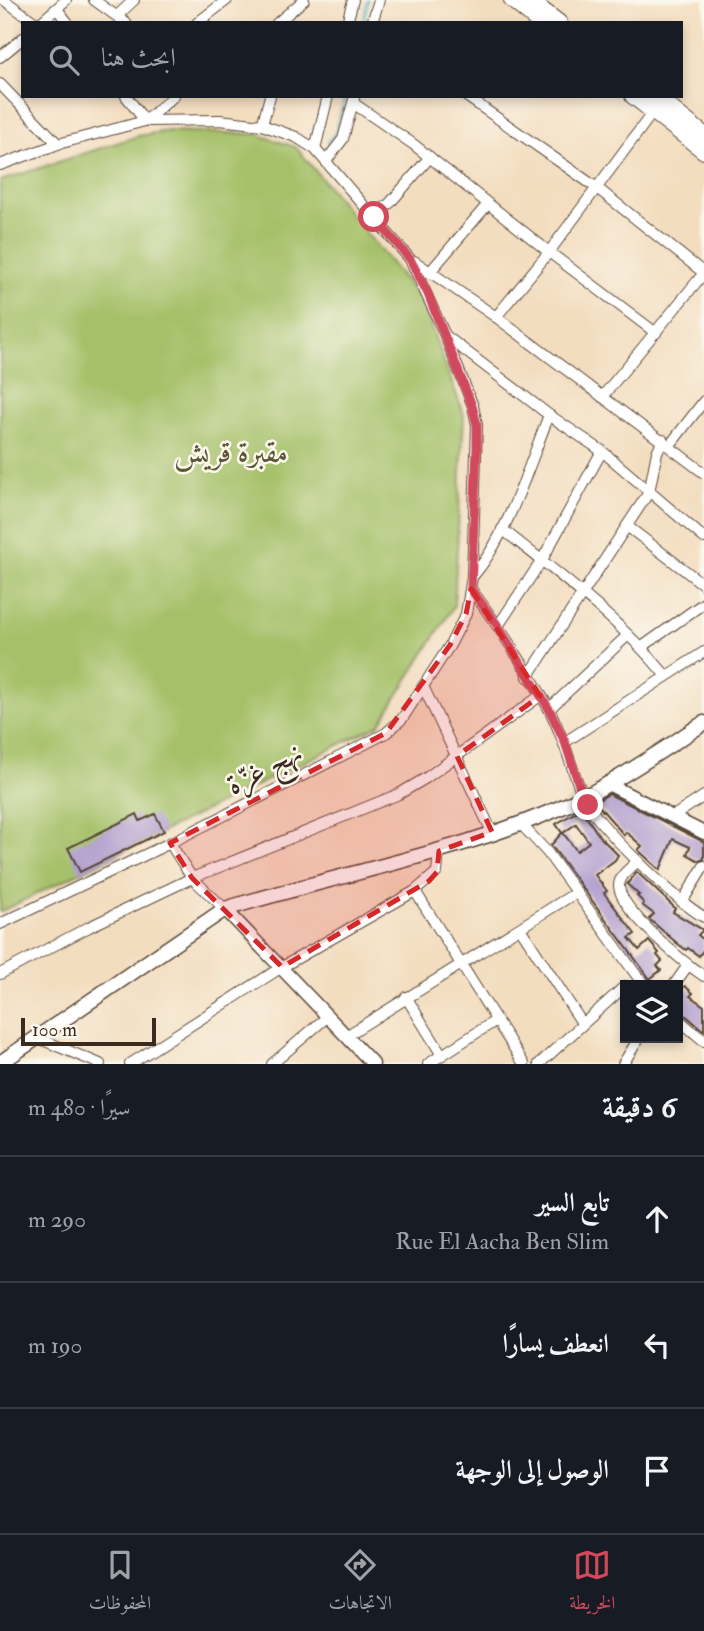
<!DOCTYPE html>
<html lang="ar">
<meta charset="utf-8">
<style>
body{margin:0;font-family:"IM FELL Double Pica",Amiri,serif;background:#20242c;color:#f1f3f6;direction:rtl}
.controls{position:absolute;right:21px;bottom:21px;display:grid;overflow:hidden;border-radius:0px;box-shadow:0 4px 10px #0003}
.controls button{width:63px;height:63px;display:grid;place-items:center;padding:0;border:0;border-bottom:2px solid #363941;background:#171b24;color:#f1f3f6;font:35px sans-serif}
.scale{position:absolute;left:21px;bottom:18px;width:135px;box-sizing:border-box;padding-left:7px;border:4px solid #3b2a1e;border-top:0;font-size:19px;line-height:24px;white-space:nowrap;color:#3b2a1e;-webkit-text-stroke:5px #fbf7ec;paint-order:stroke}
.stop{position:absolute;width:21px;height:21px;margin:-16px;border:5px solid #d1495b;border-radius:50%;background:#fff}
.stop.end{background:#d1495b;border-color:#fff;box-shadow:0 2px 7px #0008}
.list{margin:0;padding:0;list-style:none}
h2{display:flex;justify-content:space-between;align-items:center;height:91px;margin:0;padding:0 28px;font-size:30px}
h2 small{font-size:23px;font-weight:400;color:#9ea1a6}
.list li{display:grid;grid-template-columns:46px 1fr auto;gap:21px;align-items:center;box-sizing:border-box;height:126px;padding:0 28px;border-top:2px solid #363941}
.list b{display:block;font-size:26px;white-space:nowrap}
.list p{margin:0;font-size:23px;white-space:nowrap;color:#9ea1a6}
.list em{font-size:23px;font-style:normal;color:#9ea1a6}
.icon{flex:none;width:38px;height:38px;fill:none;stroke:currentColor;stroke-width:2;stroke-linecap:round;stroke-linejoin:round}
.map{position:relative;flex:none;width:704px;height:1064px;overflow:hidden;direction:ltr}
.search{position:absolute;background:#171b24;box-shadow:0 4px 10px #0003;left:21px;right:21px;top:21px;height:77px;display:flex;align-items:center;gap:18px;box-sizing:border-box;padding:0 24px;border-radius:0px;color:#9ea1a6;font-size:26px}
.sheet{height:469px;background:#171b24}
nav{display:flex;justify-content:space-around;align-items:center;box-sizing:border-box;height:98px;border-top:2px solid #363941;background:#171b24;font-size:19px;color:#9ea1a6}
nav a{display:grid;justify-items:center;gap:4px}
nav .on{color:#d1495b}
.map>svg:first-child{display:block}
.green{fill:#a4c067;stroke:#707542;stroke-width:2}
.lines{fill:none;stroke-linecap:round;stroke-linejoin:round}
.stream{stroke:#43acc2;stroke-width:2.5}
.building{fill:#af9bcd;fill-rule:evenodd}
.minor-casing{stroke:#574536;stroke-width:12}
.tertiary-casing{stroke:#574536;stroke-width:15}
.secondary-casing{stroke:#574536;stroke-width:17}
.primary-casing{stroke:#574536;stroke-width:18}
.minor{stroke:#fff;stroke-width:10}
.tertiary{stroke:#fff;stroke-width:12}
.secondary{stroke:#fff;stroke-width:14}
.primary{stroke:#fff;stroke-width:16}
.route{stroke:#d1495b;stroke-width:9}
.marked{fill:#d62828;fill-opacity:0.2;stroke:#d62828;stroke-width:5;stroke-dasharray:14 9;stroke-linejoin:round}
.labels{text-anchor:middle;stroke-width:5;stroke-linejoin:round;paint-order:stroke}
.park-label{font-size:30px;fill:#5a5734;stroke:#fbf7ec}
.street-label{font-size:30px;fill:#3b2a1e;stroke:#fbf7ec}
</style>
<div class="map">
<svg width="704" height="1064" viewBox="0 0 704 1064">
<rect width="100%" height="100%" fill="#fbf7ec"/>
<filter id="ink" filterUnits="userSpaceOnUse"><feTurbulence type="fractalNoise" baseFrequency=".0143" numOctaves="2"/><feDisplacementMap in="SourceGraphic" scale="14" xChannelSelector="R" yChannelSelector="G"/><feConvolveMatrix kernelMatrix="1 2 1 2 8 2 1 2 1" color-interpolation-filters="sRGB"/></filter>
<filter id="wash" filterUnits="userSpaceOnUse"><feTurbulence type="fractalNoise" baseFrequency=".00686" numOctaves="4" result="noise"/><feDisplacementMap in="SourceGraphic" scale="28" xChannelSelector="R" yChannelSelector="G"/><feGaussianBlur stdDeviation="1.57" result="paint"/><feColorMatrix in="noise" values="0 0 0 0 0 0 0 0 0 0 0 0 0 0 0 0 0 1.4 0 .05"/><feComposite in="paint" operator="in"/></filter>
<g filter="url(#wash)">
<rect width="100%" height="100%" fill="#f3ddbf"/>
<polygon class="green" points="167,131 256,134 296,147 421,300 464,415 454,606 379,725 0,912 0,181 138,136"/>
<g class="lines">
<g class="stream">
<polyline points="363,23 368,0"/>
<polyline points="328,142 336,132 345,96"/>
</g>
</g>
<g id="blocks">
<g class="building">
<polygon points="609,794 704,842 704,859 699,861 687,854 690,847 673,839 660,870 638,850 642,846 626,832 624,835 597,804 595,802"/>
<path d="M 581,809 L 600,837 L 618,855 L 615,860 L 595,875 L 607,891 L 604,893 L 635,934 L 629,938 L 639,950 L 649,941 L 659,953 L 657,955 L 662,961 L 657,966 L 661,970 L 650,979 L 551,845 L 562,833 L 556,824 ZM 576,824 L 589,842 L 577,851 L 563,833 Z"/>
<polygon points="137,814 140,821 155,814 164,831 80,872 68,848"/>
<polygon points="637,872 675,908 673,912 703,930 698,935 704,940 704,949 699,956 688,948 686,950 678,944 649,919 654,914 642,905 644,903 637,896 639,895 627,884"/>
<polygon points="685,986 693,993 690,996 704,1006 704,1031 678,1009 678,991"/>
</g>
</g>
</g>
<g filter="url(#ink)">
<use href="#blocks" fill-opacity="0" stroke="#574536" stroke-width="2"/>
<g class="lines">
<g class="minor-casing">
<g id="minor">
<polyline points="4,0 36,23"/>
<polyline points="94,0 126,23"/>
<polyline points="57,9 68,23"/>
<polyline points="117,16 134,0"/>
<polyline points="40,23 66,0"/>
<polyline points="197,23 227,0"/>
<polyline points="277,23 304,0"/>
<polyline points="347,23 353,0"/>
<polyline points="372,23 379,0"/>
<polyline points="0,57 23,38"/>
<polyline points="0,84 58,144"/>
<polyline points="126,96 145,121"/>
<polyline points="466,96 597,188 704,273 602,397"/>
<polyline points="353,103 413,144 549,252 656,333"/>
<polyline points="145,121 174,96"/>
<polyline points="262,125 270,96"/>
<polyline points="315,149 328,96"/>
<polyline points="326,161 343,139 354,99"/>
<polyline points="0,165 58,144 145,121 220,120 262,125 296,137 315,149 410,259 445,335 473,406 477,425 472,577 466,614 450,645 402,719 386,733 365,744 170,843 0,924"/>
<polyline points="374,217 390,203 430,157"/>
<polyline points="414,261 496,317 704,473"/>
<polyline points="429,273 488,204"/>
<polyline points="496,317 549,252 653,112"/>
<polyline points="446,336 549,415 602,451 704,538"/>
<polyline points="670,445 704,401"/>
<polyline points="627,526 704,585"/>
<path d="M 502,529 C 560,575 619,619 666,676"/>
<path d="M 472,577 C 507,538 529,465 549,415"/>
<path d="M 471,589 C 499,627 527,668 550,711 C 564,738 571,768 583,796 C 595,824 677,902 704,917"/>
<polyline points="498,626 542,560 602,451"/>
<polyline points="642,647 704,603"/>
<polyline points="528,677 649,492 657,452 663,440"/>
<polyline points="423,686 492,832"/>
<polyline points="549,709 628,635"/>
<polyline points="565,742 704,652"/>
<polyline points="672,817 704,796"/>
<polyline points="520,823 547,852 637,976 646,985"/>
<polyline points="170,843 192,878 399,794 426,778 540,696"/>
<path d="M 638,861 C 631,868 619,875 619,886 C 620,910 684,963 704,976"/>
<polyline points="415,891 524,1064"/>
<polyline points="682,902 704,866"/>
<polyline points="520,928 582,1023"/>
<polyline points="0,974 89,927 192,878 225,909"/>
<polyline points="674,985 688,965"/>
<polyline points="406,997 442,1055"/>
<polyline points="678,1019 704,1041"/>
<polyline points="346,1036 577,892"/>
<polyline points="38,1038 100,1064"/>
<polyline points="130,1064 282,967 415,891 437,872 439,851"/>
<polyline points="272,1064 327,1017"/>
<polyline points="428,1064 495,1021"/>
<polyline points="539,1064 625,986"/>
<polyline points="623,1064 639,1038"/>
</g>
</g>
<g class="tertiary-casing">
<g id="tertiary">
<polyline points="608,784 704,833"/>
<polyline points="225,909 373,1064"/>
</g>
</g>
<g class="secondary-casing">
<path id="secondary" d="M 0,1063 L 225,909 C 345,872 472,851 586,796 C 627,775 665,748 704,723"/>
</g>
<g class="primary-casing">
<g id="primary">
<polyline points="512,0 540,23"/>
<polyline points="529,0 559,23"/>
<polyline points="633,96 704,151"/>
<polyline points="655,96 704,135"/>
</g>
</g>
<use href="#minor" class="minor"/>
<use href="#tertiary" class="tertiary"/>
<use href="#secondary" class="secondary"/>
<use href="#primary" class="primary"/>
</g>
</g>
<g class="lines" filter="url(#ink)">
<polyline class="route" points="374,217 410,259 428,294 472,406 477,425 477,449 471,589 498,626 549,709 565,742 583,797 588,805"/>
</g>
<path class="marked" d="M 471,589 L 540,696 L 457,756 L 492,832 L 439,851 L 437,872 L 429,881 L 282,967 L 192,878 L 170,843 L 386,733 L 450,645 L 466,614 Z"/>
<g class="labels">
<g class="park-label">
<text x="231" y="462">مقبرة قريش</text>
</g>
<g class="street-label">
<text transform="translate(264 768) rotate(-27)" y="10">نهج غزّة</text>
</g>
</g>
</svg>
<div class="controls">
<button><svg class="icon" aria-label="layers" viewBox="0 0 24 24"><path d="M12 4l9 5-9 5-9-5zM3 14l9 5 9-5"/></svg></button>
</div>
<div class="scale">100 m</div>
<div class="stop" style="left:374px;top:217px"></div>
<div class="stop end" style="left:588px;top:805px"></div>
<div class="search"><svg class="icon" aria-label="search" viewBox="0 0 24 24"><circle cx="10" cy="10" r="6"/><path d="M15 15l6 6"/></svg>ابحث هنا</div>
</div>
<section class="sheet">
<h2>6 دقيقة<small>سيرًا · 480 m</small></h2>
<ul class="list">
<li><svg class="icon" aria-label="ahead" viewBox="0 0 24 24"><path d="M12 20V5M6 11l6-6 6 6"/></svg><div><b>تابع السير</b><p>Rue El Aacha Ben Slim</p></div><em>290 m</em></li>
<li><svg class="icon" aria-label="left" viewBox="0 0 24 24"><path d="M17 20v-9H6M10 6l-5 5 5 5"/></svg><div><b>انعطف يسارًا</b></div><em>190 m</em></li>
<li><svg class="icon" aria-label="arrive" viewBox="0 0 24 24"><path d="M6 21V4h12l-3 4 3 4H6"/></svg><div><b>الوصول إلى الوجهة</b></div></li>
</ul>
</section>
<nav>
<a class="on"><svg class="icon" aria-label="map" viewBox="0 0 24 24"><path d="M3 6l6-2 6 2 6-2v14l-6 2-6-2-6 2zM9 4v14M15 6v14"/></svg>الخريطة</a>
<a><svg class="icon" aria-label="directions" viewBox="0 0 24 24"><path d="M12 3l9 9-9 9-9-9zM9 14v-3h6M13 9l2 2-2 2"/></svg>الاتجاهات</a>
<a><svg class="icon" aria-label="saved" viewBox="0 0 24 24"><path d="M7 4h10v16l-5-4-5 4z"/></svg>المحفوظات</a>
</nav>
